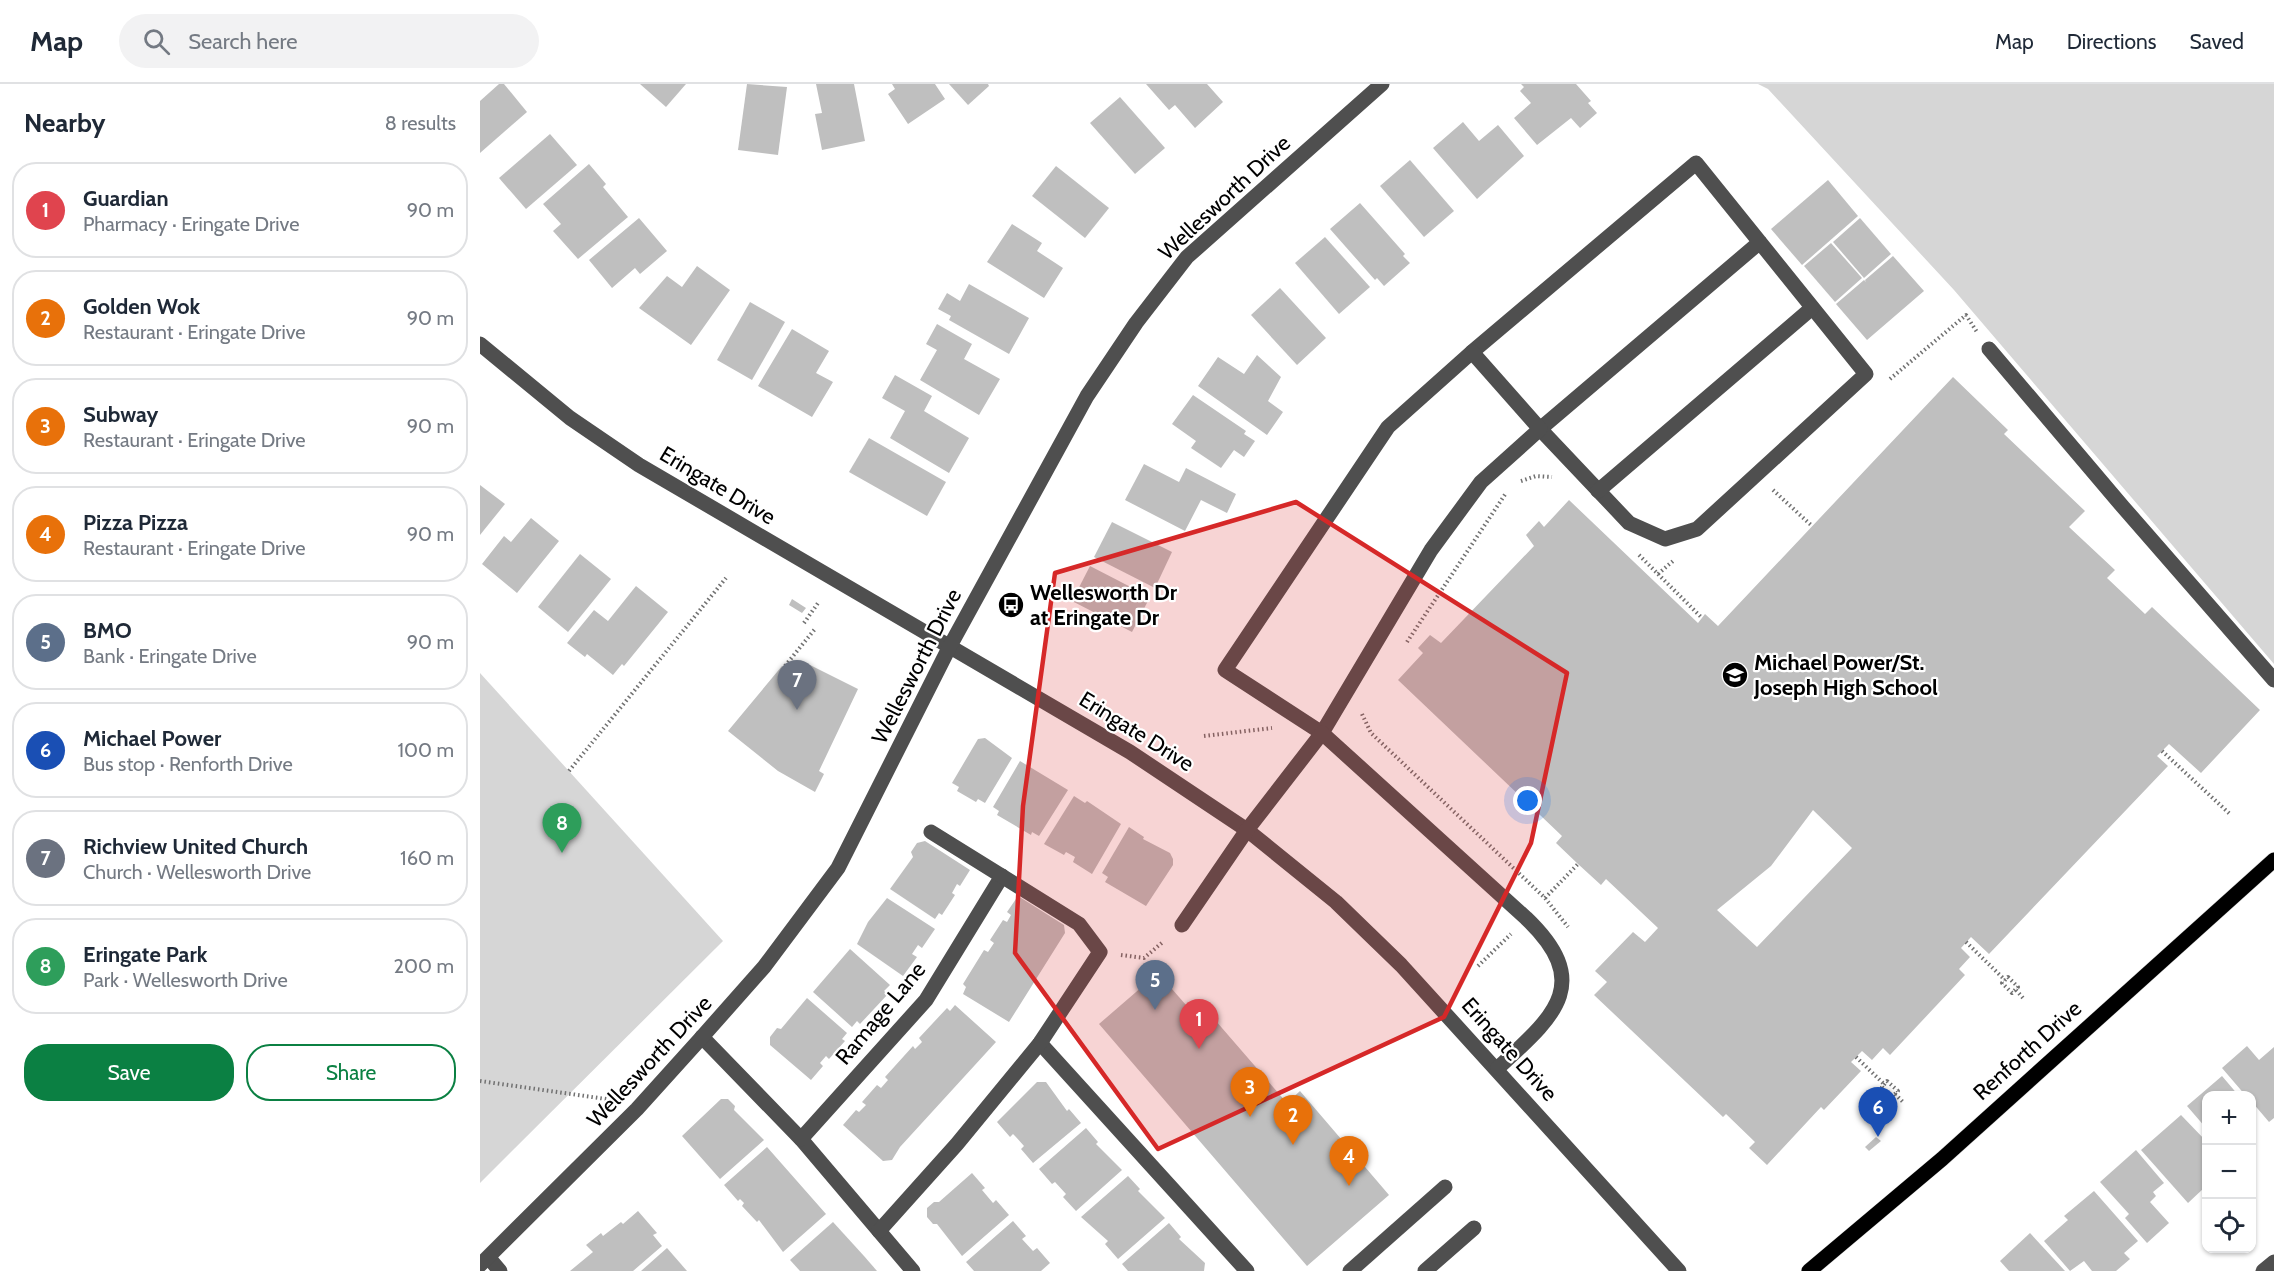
<!DOCTYPE html>
<meta charset="utf-8">
<style>
body{margin:0;font-family:Cabin,sans-serif;background:#f2f2f3;color:#1f2937}
.controls{position:absolute;right:18px;bottom:18px;display:grid;overflow:hidden;border-radius:12px;box-shadow:0 2px 4px #0004}
.controls button{width:54px;height:54px;display:grid;place-items:center;padding:0;border:0;border-bottom:2px solid #e0e1e3;background:#fff;color:#1f2937;font:30px sans-serif}
.you{position:absolute;left:1048px;top:717px;width:21px;height:21px;margin:-15px;border:4px solid #fff;border-radius:50%;background:#1a73e8;box-shadow:0 0 0 9px #1a73e833}
.badge{display:grid;place-items:center;width:39px;height:39px;border-radius:50%;background:#0b8043;color:#fff;font-size:20px;font-weight:700}
.pin{position:absolute;translate:-50% -50px;filter:drop-shadow(0 2px 3px #0008)}
.pin::after{content:'';position:absolute;top:32px;width:21px;height:18px;background:inherit;clip-path:polygon(0 0,100% 0,50% 100%)}
.list{margin:0;padding:0;list-style:none}
h2{display:flex;justify-content:space-between;align-items:center;height:78px;margin:0;padding:0 24px;font-size:26px}
h2 small{font-size:20px;font-weight:400;color:#747a83}
.list li{display:grid;grid-template-columns:39px 1fr auto;gap:18px;align-items:center;box-sizing:border-box;height:96px;margin:0 12px 12px;padding:0 12px;border:2px solid #e0e1e3;border-radius:24px}
.list b{display:block;font-size:22px;white-space:nowrap}
.list p{margin:0;font-size:20px;white-space:nowrap;color:#747a83}
.list em{font-size:20px;font-style:normal;color:#747a83}
.actions{display:flex;gap:12px;padding:18px 24px}
.actions a{flex:1;padding:14px 0;border:2px solid #0b8043;border-radius:24px;text-align:center;font-size:21px;color:#0b8043}
.actions .main{background:#0b8043;color:#fff}
.icon{flex:none;width:33px;height:33px;fill:none;stroke:currentColor;stroke-width:2;stroke-linecap:round;stroke-linejoin:round}
.map{position:relative;flex:none;width:1794px;height:1187px;overflow:hidden}
header{display:flex;align-items:center;gap:36px;box-sizing:border-box;height:84px;padding:0 30px;background:#fff;border-bottom:2px solid #e0e1e3}
header strong{font-size:28px}
nav{display:flex;gap:33px;margin-inline-start:auto;font-size:21px}
.search{width:420px;height:54px;background:#f2f2f3;display:flex;align-items:center;gap:15px;box-sizing:border-box;padding:0 21px;border-radius:33px;color:#747a83;font-size:22px}
main{display:flex}
aside{flex:1;background:#fff}
.map>svg:first-child{display:block}
.green{fill:#d6d6d6}
.building{fill:#bfbfbf;fill-rule:evenodd}
.lines{fill:none;stroke-linecap:round;stroke-linejoin:round}
.major-casing{stroke:#dbdbdb;stroke-width:16}
.path{stroke:#717171;stroke-width:4;stroke-dasharray:1.5 3;stroke-linecap:butt}
.minor{stroke:#4f4f4f;stroke-width:15}
.major{stroke:#000;stroke-width:15}
.marked{fill:#d62828;fill-opacity:0.2;stroke:#d62828;stroke-width:4.5;stroke-linejoin:round}
.labels{text-anchor:middle;stroke-width:4.5;stroke-linejoin:round;paint-order:stroke}
.street-label{font-size:22px;fill:#000;stroke:#fff}
.poi-label{font-size:22px;font-weight:bold;fill:#000;stroke:#fff;text-anchor:start}
</style>
<header>
<strong>Map</strong>
<div class="search"><svg class="icon" aria-label="search" viewBox="0 0 24 24"><circle cx="10" cy="10" r="6"/><path d="M15 15l6 6"/></svg>Search here</div>
<nav><a>Map</a><a>Directions</a><a>Saved</a></nav>
</header>
<main>
<aside>
<h2>Nearby<small>8 results</small></h2>
<ul class="list">
<li><span class="badge" style="background:#e0444e">1</span><div><b>Guardian</b><p>Pharmacy · Eringate Drive</p></div><em>90 m</em></li>
<li><span class="badge" style="background:#e8710a">2</span><div><b>Golden Wok</b><p>Restaurant · Eringate Drive</p></div><em>90 m</em></li>
<li><span class="badge" style="background:#e8710a">3</span><div><b>Subway</b><p>Restaurant · Eringate Drive</p></div><em>90 m</em></li>
<li><span class="badge" style="background:#e8710a">4</span><div><b>Pizza Pizza</b><p>Restaurant · Eringate Drive</p></div><em>90 m</em></li>
<li><span class="badge" style="background:#5c6f8a">5</span><div><b>BMO</b><p>Bank · Eringate Drive</p></div><em>90 m</em></li>
<li><span class="badge" style="background:#1a4fb4">6</span><div><b>Michael Power</b><p>Bus stop · Renforth Drive</p></div><em>100 m</em></li>
<li><span class="badge" style="background:#6b7280">7</span><div><b>Richview United Church</b><p>Church · Wellesworth Drive</p></div><em>160 m</em></li>
<li><span class="badge" style="background:#2e9e5b">8</span><div><b>Eringate Park</b><p>Park · Wellesworth Drive</p></div><em>200 m</em></li>
</ul>
<div class="actions"><a class="main">Save</a><a>Share</a></div>
</aside>
<div class="map">
<svg width="1794" height="1187" viewBox="0 0 1794 1187">
<rect width="100%" height="100%" fill="#fff"/>
<g class="green">
<polygon points="1278,0 1794,0 1794,580 1474,206 1288,5"/>
<polygon points="0,589 243,857 0,1099"/>
</g>
<g class="building">
<polygon points="19,0 24,0 47,28 0,69 0,17"/>
<polygon points="160,0 206,0 186,23"/>
<polygon points="267,0 307,3 298,71 258,66"/>
<polygon points="336,0 374,0 385,57 342,66 335,30 342,29"/>
<polygon points="412,0 455,0 465,15 428,40 408,10 415,5"/>
<polygon points="469,0 508,0 509,2 488,21"/>
<polygon points="666,0 727,0 743,18 715,44 695,21 689,26"/>
<polygon points="1041,0 1096,0 1111,17 1108,19 1117,29 1100,44 1091,34 1057,61 1034,34 1051,19 1040,7 1044,3"/>
<polygon points="640,13 685,64 655,90 610,39"/>
<polygon points="983,38 999,57 1018,41 1044,72 997,115 953,64"/>
<polygon points="70,50 97,81 46,125 19,94"/>
<polygon points="930,76 974,127 944,153 900,102"/>
<polygon points="109,80 126,100 123,103 148,133 98,175 73,147 81,140 63,120"/>
<polygon points="576,82 629,124 605,154 552,112"/>
<polygon points="1348,96 1378,132 1322,181 1291,145"/>
<polygon points="880,119 925,170 923,172 930,179 904,202 897,194 895,196 850,145"/>
<polygon points="159,134 187,167 160,190 155,184 132,204 109,176"/>
<polygon points="1380,134 1411,170 1384,194 1353,158"/>
<polygon points="532,140 562,159 557,167 583,184 564,214 507,178"/>
<polygon points="845,153 890,203 859,230 815,179"/>
<polygon points="1351,159 1382,194 1355,218 1324,182"/>
<polygon points="1413,172 1444,207 1387,256 1356,220 1384,196 1386,198 1385,196"/>
<polygon points="217,182 250,206 211,261 159,224 187,192 202,203"/>
<polygon points="489,200 549,234 529,270 469,236 471,232 458,225 467,209 480,217"/>
<polygon points="800,204 846,254 817,281 771,231"/>
<polygon points="270,218 305,238 272,296 237,276"/>
<polygon points="457,240 492,260 484,275 520,295 499,331 440,296 457,266 446,260"/>
<polygon points="312,245 349,267 336,289 353,298 332,333 278,302"/>
<polygon points="777,271 801,293 788,317 803,328 787,351 718,302 738,273 764,290"/>
<polygon points="415,291 452,312 444,327 489,354 469,389 410,354 425,327 402,314"/>
<path d="M 1473,293 L 1528,346 L 1524,350 L 1605,427 L 1589,443 L 1635,486 L 1627,494 L 1665,530 L 1672,523 L 1780,626 L 1721,689 L 1689,660 L 1677,672 L 1688,682 L 1509,870 L 1491,853 L 1481,864 L 1490,873 L 1479,885 L 1485,891 L 1410,971 L 1403,964 L 1392,976 L 1382,967 L 1371,978 L 1381,987 L 1344,1026 L 1341,1023 L 1287,1081 L 1269,1064 L 1275,1058 L 1246,1030 L 1243,1033 L 1114,911 L 1127,898 L 1115,887 L 1153,848 L 1165,858 L 1178,844 L 1126,795 L 1121,801 L 1098,780 L 1076,759 L 1082,752 L 918,596 L 943,569 L 938,564 L 950,551 L 961,559 L 1054,462 L 1046,451 L 1059,437 L 1064,443 L 1089,416 L 1218,539 L 1225,530 L 1238,542 ZM 1333,726 L 1372,764 L 1277,863 L 1237,826 L 1291,782 Z"/>
<polygon points="713,311 766,347 764,350 775,357 764,373 754,366 741,384 711,364 716,357 692,340"/>
<polygon points="389,354 466,398 447,432 369,388"/>
<polygon points="664,380 699,398 706,384 756,410 747,429 721,416 705,447 645,416"/>
<polygon points="0,401 25,420 0,451"/>
<polygon points="51,434 79,457 37,509 2,480 24,452 31,458"/>
<polygon points="632,438 692,468 675,504 614,473"/>
<polygon points="100,470 131,495 88,548 58,523"/>
<polygon points="610,482 670,513 652,548 592,517"/>
<polygon points="156,502 188,528 144,582 142,580 133,591 107,570 105,573 87,559 114,526 128,537"/>
<polygon points="312,515 326,524 322,529 309,521"/>
<polygon points="328,580 378,605 339,687 344,690 335,708 298,687 248,647 302,582 316,592"/>
<polygon points="505,654 532,674 505,719 498,715 496,718 477,707 479,703 472,699 498,655"/>
<polygon points="540,677 588,706 559,752 552,748 551,751 517,731 519,727 513,723"/>
<polygon points="594,712 605,719 607,717 641,740 612,790 593,778 595,773 586,768 584,771 564,760"/>
<polygon points="649,743 664,753 663,755 690,769 693,775 693,781 666,822 625,798 628,793 622,789"/>
<polygon points="445,757 490,786 480,802 477,800 472,809 475,811 462,831 459,829 455,835 410,805 433,773 431,768 437,759"/>
<polygon points="538,812 584,841 585,849 529,938 483,910 486,903 483,900 504,866 508,868 514,859 510,856 523,836 527,838 531,831 527,828"/>
<polygon points="407,814 455,845 442,864 438,861 432,870 437,873 423,892 377,860 388,838"/>
<polygon points="370,865 410,901 404,907 408,910 380,940 377,937 372,943 333,908"/>
<polygon points="678,889 720,937 729,929 807,1019 820,1007 909,1111 827,1182 619,940"/>
<polygon points="327,914 367,949 362,955 365,957 349,975 346,972 340,979 343,982 331,996 290,961 290,953 297,944 301,945"/>
<polygon points="475,921 516,958 420,1063 412,1076 403,1077 363,1041 376,1026 379,1028 386,1021 382,1018 397,1001 401,1004 408,996 405,993 433,962 435,965 442,958 439,954 467,924 470,927"/>
<polygon points="1767,962 1779,976 1794,963 1794,1034 1789,1038 1772,1018 1772,1012 1766,1012 1742,984"/>
<polygon points="1742,992 1759,1012 1726,1012 1726,1044 1707,1022"/>
<polygon points="557,998 566,998 587,1027 589,1025 601,1039 553,1079 541,1065 544,1062 535,1052 533,1050 530,1053 517,1038"/>
<polygon points="241,1015 248,1015 255,1022 254,1026 284,1056 240,1095 202,1052"/>
<polygon points="1701,1031 1726,1057 1726,1107 1724,1104 1708,1119 1661,1066"/>
<polygon points="606,1044 618,1058 616,1060 642,1086 596,1127 583,1113 586,1110 575,1098 572,1100 559,1085"/>
<polygon points="1396,1053 1401,1057 1389,1067 1385,1063"/>
<polygon points="287,1063 346,1130 303,1168 279,1136 277,1138 262,1122 264,1119 260,1115 258,1117 244,1101"/>
<polygon points="1656,1066 1684,1099 1673,1108 1676,1112 1670,1118 1689,1139 1667,1159 1645,1134 1649,1130 1620,1098"/>
<polygon points="492,1089 505,1104 502,1106 513,1119 516,1116 529,1131 482,1172 457,1140 453,1140 447,1133 447,1124 454,1118 459,1118"/>
<polygon points="648,1092 660,1105 658,1107 685,1134 638,1175 625,1160 628,1157 601,1133"/>
<polygon points="1614,1107 1658,1157 1644,1169 1650,1175 1636,1187 1612,1187 1604,1177 1590,1187 1564,1157 1588,1136 1584,1132"/>
<polygon points="158,1127 177,1149 173,1151 182,1162 153,1187 90,1187 113,1168 106,1161 121,1149 123,1152 141,1138 143,1140"/>
<polygon points="533,1137 546,1152 542,1155 553,1167 557,1164 570,1179 561,1187 494,1187 486,1178"/>
<polygon points="353,1138 384,1172 397,1187 320,1187 310,1176"/>
<polygon points="689,1139 701,1153 699,1155 725,1179 724,1187 648,1187 642,1180"/>
<polygon points="1550,1149 1585,1187 1529,1187 1520,1177"/>
<polygon points="187,1164 207,1187 161,1187"/>
</g>
<g class="lines">
<g class="major-casing">
<polyline id="major" points="1329,1187 1462,1075 1794,776"/>
</g>
<g class="path">
<polyline points="1410,295 1486,231 1497,248"/>
<polyline points="1041,397 1056,392 1072,393"/>
<polyline points="1293,406 1332,442"/>
<polyline points="1159,471 1178,490 1193,477"/>
<polyline points="1178,490 1222,534"/>
<polyline points="324,539 338,519"/>
<polyline points="927,558 1026,409"/>
<polyline points="305,582 335,545"/>
<polyline points="882,630 891,649 1065,814 1088,843"/>
<polyline points="724,652 792,644"/>
<polyline points="1682,667 1751,731"/>
<polyline points="89,687 246,494"/>
<polyline points="1065,814 1098,780"/>
<polyline points="1486,858 1525,896"/>
<polyline points="641,871 664,874 684,857"/>
<polyline points="998,882 1031,850"/>
<polygon points="1528,893 1538,903 1532,909 1522,899"/>
<polyline points="1536,906 1543,914"/>
<polyline points="1376,973 1404,1000"/>
<polyline points="0,997 133,1016"/>
<polygon points="1407,997 1418,1007 1412,1013 1402,1003"/>
<polyline points="1415,1010 1424,1019"/>
</g>
<g class="minor">
<polyline points="0,260 90,334 159,381 650,668 767,746 856,818 921,881 1199,1187"/>
<polyline points="1509,265 1643,423 1794,596"/>
<polyline points="992,268 1216,79 1386,290 1217,445 1185,455 1149,439 1060,345 1280,158"/>
<polygon points="992,268 1060,345 1001,398 951,466 842,649 745,586 908,343"/>
<polyline points="1118,407 1332,224"/>
<path d="M 702,841 L 767,746 L 842,649 L 1046,834 C 1115,900 1073,933 1018,984"/>
<polyline points="222,953 321,1055 433,1187"/>
<polyline points="560,959 767,1187"/>
<polyline points="321,1055 446,916 522,792"/>
<polyline points="399,1147 477,1060 560,959 620,868 599,840 451,748"/>
<polyline points="9,1174 20,1187"/>
<polyline points="0,1181 157,1025 222,953 284,883 358,784 470,562 607,312 656,239 707,173 902,0"/>
<polyline points="870,1187 965,1103"/>
<polyline points="945,1187 994,1144"/>
<polyline points="1783,1187 1794,1178"/>
</g>
<use href="#major" class="major"/>
</g>
<path class="marked" d="M 816,418 L 1087,589 L 1051,759 L 964,933 L 678,1065 L 535,869 L 543,722 L 575,489 Z"/>
<defs>
<g id="bus-disc" transform="scale(1.35)"><circle r="9.5" fill="#000" stroke="#fff"/><path d="M-5-6H5V4H4V6H2V4H-2V6H-4V4H-5ZM-3.5-4V0h7V-4ZM-3.5 1.2v1.5H-2V1.2ZM2 1.2v1.5H3.5V1.2Z" fill="#fff"/></g>
<g id="school-disc" transform="scale(1.35)"><circle r="9.5" fill="#000" stroke="#fff"/><path d="M0-5L7-2L0 1L-7-2ZM-4 1L0 2.5L4 1V4Q0 6-4 4Z" fill="#fff"/></g>
</defs>
<g fill-rule="evenodd">
<use href="#bus-disc" x="531" y="521"/>
<use href="#school-disc" x="1255" y="591"/>
</g>
<g class="labels">
<g class="street-label">
<text transform="translate(744 113) rotate(-43)" y="8">Wellesworth Drive</text>
<text transform="translate(238 401) rotate(31)" y="8">Eringate Drive</text>
<text transform="translate(436 582) rotate(-63)" y="8">Wellesworth Drive</text>
<text transform="translate(657 647) rotate(32)" y="8">Eringate Drive</text>
<text transform="translate(400 929) rotate(-50)" y="8">Ramage Lane</text>
<text transform="translate(1030 965) rotate(48)" y="8">Eringate Drive</text>
<text transform="translate(1547 966) rotate(-42)" y="8">Renforth Drive</text>
<text transform="translate(169 977) rotate(-47)" y="8">Wellesworth Drive</text>
</g>
<g class="poi-label">
<text x="550" y="516">Wellesworth Dr<tspan x="550" dy="25">at Eringate Dr</tspan></text>
<text x="1274" y="586">Michael Power/St.<tspan x="1274" dy="25">Joseph High School</tspan></text>
</g>
</g>
</svg>
<div class="controls">
<button>+</button>
<button>−</button>
<button><svg class="icon" aria-label="locate" viewBox="0 0 24 24"><circle cx="12" cy="12" r="6"/><path d="M12 2v4M12 18v4M2 12h4M18 12h4"/></svg></button>
</div>
<div class="you"></div>
<div class="pin badge" style="left:719px;top:965px;background:#e0444e">1</div>
<div class="pin badge" style="left:813px;top:1061px;background:#e8710a">2</div>
<div class="pin badge" style="left:770px;top:1033px;background:#e8710a">3</div>
<div class="pin badge" style="left:869px;top:1102px;background:#e8710a">4</div>
<div class="pin badge" style="left:675px;top:926px;background:#5c6f8a">5</div>
<div class="pin badge" style="left:1398px;top:1053px;background:#1a4fb4">6</div>
<div class="pin badge" style="left:317px;top:626px;background:#6b7280">7</div>
<div class="pin badge" style="left:82px;top:769px;background:#2e9e5b">8</div>
</div>
</main>
